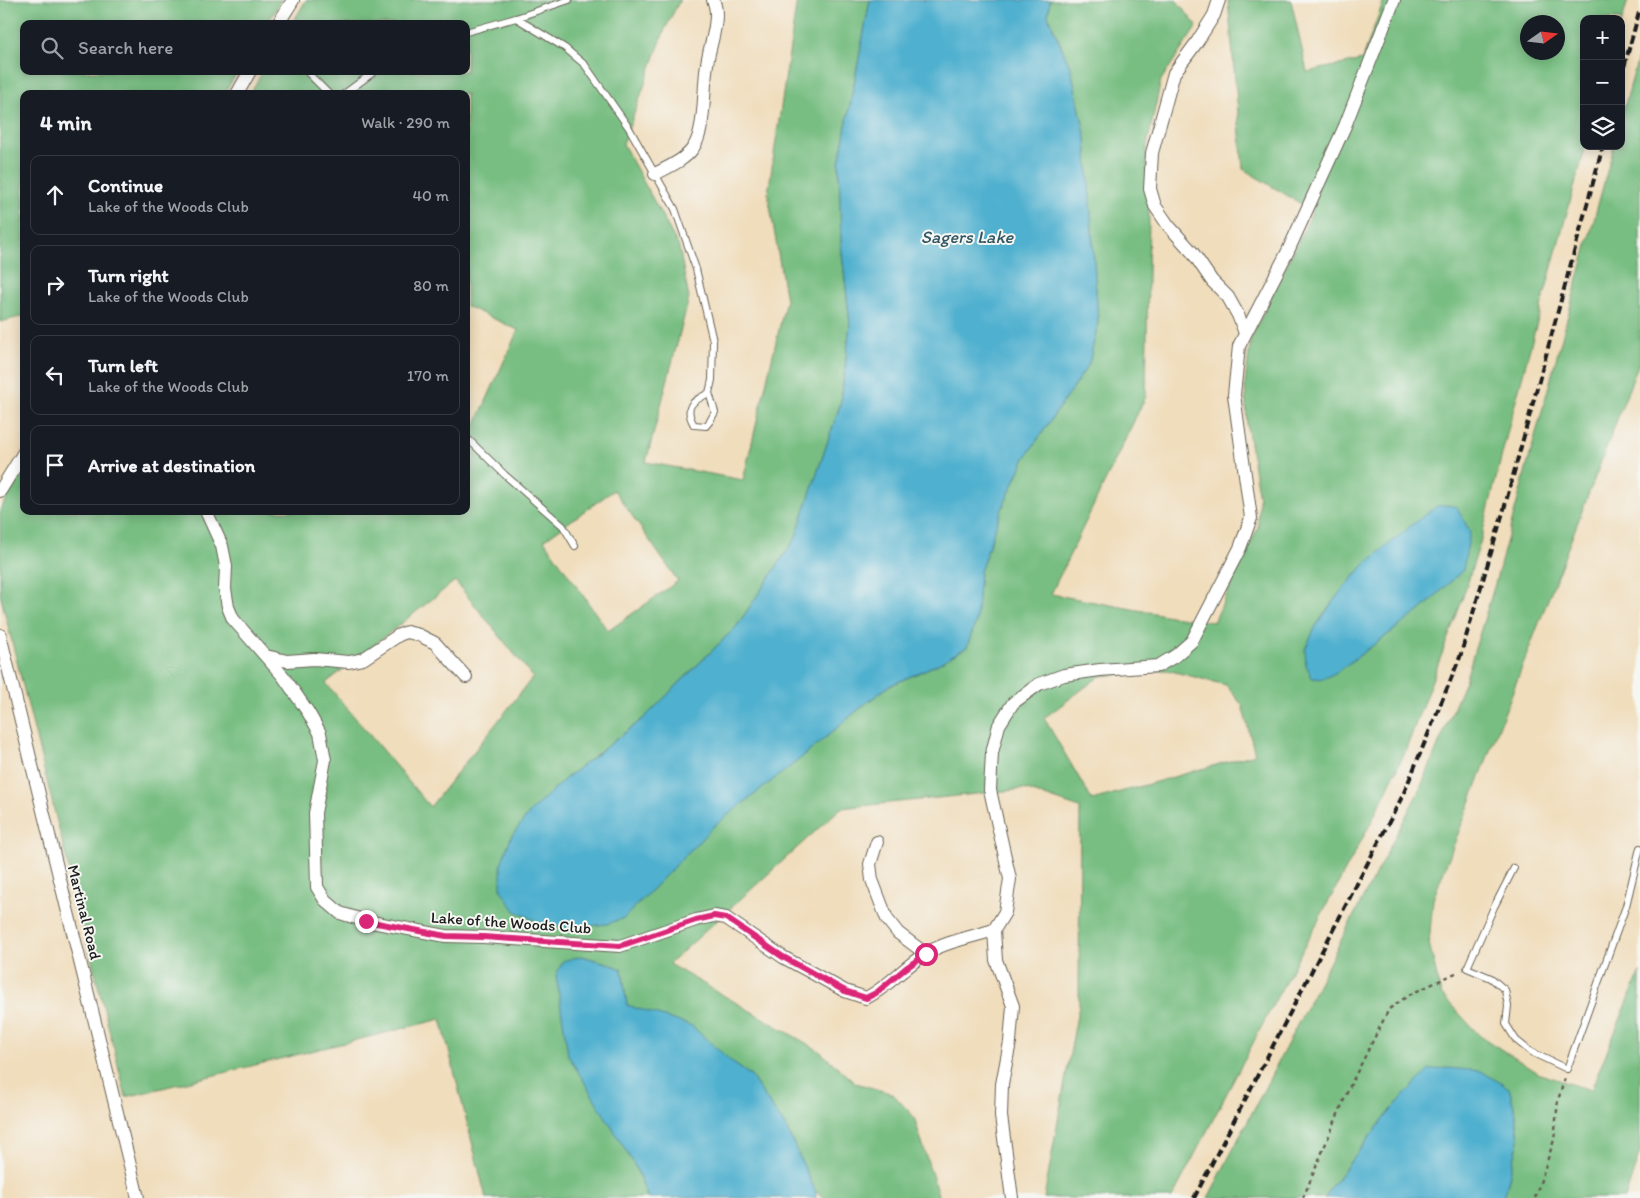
<!DOCTYPE html>
<meta charset="utf-8">
<style>
body{margin:0;font-family:Itim,sans-serif;background:#242831;color:#f1f3f6}
.controls{position:absolute;right:15px;top:15px;display:grid;overflow:hidden;border-radius:10px;box-shadow:0 2px 12px #0003}
.controls button{width:45px;height:45px;display:grid;place-items:center;padding:0;border:0;border-bottom:1px solid #363941;background:#171b24;color:#f1f3f6;font:25px sans-serif}
.compass{position:absolute;left:1520px;top:15px;width:45px;height:45px;border-radius:50%;background:#171b24;box-shadow:0 2px 12px #0003;rotate:76deg}
.stop{position:absolute;width:15px;height:15px;margin:-11px;border:4px solid #db2777;border-radius:50%;background:#fff}
.stop.end{background:#db2777;border-color:#fff;box-shadow:0 1px 5px #0008}
.list{margin:0;padding:0;list-style:none}
h2{display:flex;justify-content:space-between;align-items:center;height:65px;margin:0;padding:0 20px;font-size:21px}
h2 small{font-size:16px;font-weight:400;color:#9ea1a6}
.list li{display:grid;grid-template-columns:32px 1fr auto;gap:15px;align-items:center;box-sizing:border-box;height:80px;margin:0 10px 10px;padding:0 10px;border:1px solid #363941;border-radius:10px}
.list b{display:block;font-size:19px;white-space:nowrap}
.list p{margin:0;font-size:16px;white-space:nowrap;color:#9ea1a6}
.list em{font-size:16px;font-style:normal;color:#9ea1a6}
.icon{flex:none;width:28px;height:28px;fill:none;stroke:currentColor;stroke-width:2;stroke-linecap:round;stroke-linejoin:round}
.map{position:relative;flex:none;width:1640px;height:1198px;overflow:hidden}
.search{position:absolute;background:#171b24;box-shadow:0 2px 12px #0003;left:20px;top:20px;width:450px;height:55px;display:flex;align-items:center;gap:12px;box-sizing:border-box;padding:0 18px;border-radius:10px;color:#9ea1a6;font-size:19px}
.panel{position:absolute;background:#171b24;box-shadow:0 2px 12px #0003;left:20px;top:90px;width:450px;height:425px;border-radius:10px}
.map>svg:first-child{display:block}
.forest{fill:#78be82;stroke:#4a6d4f;fill-rule:evenodd}
.water{fill:#50b0cf;stroke:#366676}
.lines{fill:none;stroke-linecap:round;stroke-linejoin:round}
.service-casing{stroke:#666054;stroke-width:8}
.minor-casing{stroke:#666054;stroke-width:14}
.path{stroke:#666054;stroke-width:2.5;stroke-dasharray:4 4;stroke-linecap:butt}
.service{stroke:#fff;stroke-width:6}
.minor{stroke:#fff;stroke-width:12}
.rail{stroke:#1c1c1c;stroke-width:4;stroke-dasharray:8 4;stroke-linecap:butt}
.route{stroke:#db2777;stroke-width:6}
.labels{text-anchor:middle;stroke-width:4;stroke-linejoin:round;paint-order:stroke}
.street-label{font-size:16px;fill:#1c1c1c;stroke:#f6f6f2}
.water-label{font-size:18px;font-style:italic;fill:#315764;stroke:#f6f6f2}
</style>
<div class="map">
<svg width="1640" height="1198" viewBox="0 0 1640 1198">
<rect width="100%" height="100%" fill="#f6f6f2"/>
<filter id="ink" filterUnits="userSpaceOnUse"><feTurbulence type="fractalNoise" baseFrequency=".02" numOctaves="2"/><feDisplacementMap in="SourceGraphic" scale="10" xChannelSelector="R" yChannelSelector="G"/><feConvolveMatrix kernelMatrix="1 2 1 2 8 2 1 2 1" color-interpolation-filters="sRGB"/></filter>
<filter id="wash" filterUnits="userSpaceOnUse"><feTurbulence type="fractalNoise" baseFrequency=".0096" numOctaves="4" result="noise"/><feDisplacementMap in="SourceGraphic" scale="20" xChannelSelector="R" yChannelSelector="G"/><feGaussianBlur stdDeviation="1.12" result="paint"/><feColorMatrix in="noise" values="0 0 0 0 0 0 0 0 0 0 0 0 0 0 0 0 0 1.4 0 .05"/><feComposite in="paint" operator="in"/></filter>
<g filter="url(#wash)">
<rect width="100%" height="100%" fill="#f0ddbc"/>
<g class="forest">
<polygon points="0,0 282,0 267,24 24,24 24,71 238,71 224,94 24,94 24,316 0,322"/>
<path d="M 306,0 L 680,0 L 665,29 L 623,144 L 679,247 L 689,298 L 646,462 L 743,480 L 786,300 L 768,194 L 797,0 L 870,0 L 839,163 L 841,244 L 850,324 L 841,402 L 795,539 L 737,626 L 644,718 L 566,778 L 531,811 L 511,837 L 624,918 L 713,826 L 805,755 L 865,704 L 889,686 L 938,664 L 967,647 L 976,621 L 980,572 L 1001,511 L 1025,458 L 1089,364 L 1098,323 L 1086,138 L 1071,69 L 1048,16 L 1050,0 L 1176,0 L 1197,26 L 1161,80 L 1146,150 L 1149,214 L 1146,396 L 1051,594 L 1181,618 L 1214,622 L 1258,527 L 1259,499 L 1247,425 L 1245,383 L 1251,338 L 1313,211 L 1243,169 L 1228,0 L 1291,0 L 1307,72 L 1362,60 L 1384,0 L 1628,0 L 1621,24 L 1621,19 L 1584,19 L 1584,146 L 1586,146 L 1560,237 L 1509,426 L 1480,543 L 1460,606 L 1405,752 L 1373,819 L 1276,999 L 1172,1198 L 1044,1198 L 1079,1004 L 1080,808 L 1024,789 L 841,808 L 669,964 L 818,1050 L 856,1083 L 893,1094 L 914,1117 L 939,1198 L 824,1198 L 816,1192 L 785,1126 L 750,1075 L 733,1063 L 627,1005 L 622,969 L 607,963 L 581,956 L 635,1166 L 648,1198 L 486,1198 L 441,1019 L 126,1097 L 0,594 L 0,510 L 24,470 L 24,511 L 466,511 L 466,425 L 474,428 L 518,330 L 466,306 L 466,94 L 250,94 L 263,71 L 466,71 L 466,24 L 292,24 ZM 1528,22 L 1558,22 L 1558,52 L 1528,52 ZM 614,490 L 678,581 L 608,631 L 544,540 ZM 1364,565 L 1463,570 L 1421,610 L 1337,672 L 1316,626 L 1337,596 ZM 455,581 L 533,677 L 430,807 L 326,683 ZM 1167,670 L 1226,685 L 1242,705 L 1255,754 L 1092,800 L 1044,718 L 1100,676 Z"/>
<path d="M 1640,51 L 1640,360 L 1433,899 L 1429,943 L 1441,994 L 1480,1036 L 1540,1074 L 1591,1090 L 1640,972 L 1640,1152 L 1625,1198 L 1504,1198 L 1519,1139 L 1516,1115 L 1509,1088 L 1429,1070 C 1392,1106 1362,1146 1331,1187 L 1325,1198 L 1208,1198 L 1340,942 L 1420,789 L 1465,681 L 1495,584 L 1614,146 L 1621,146 L 1621,119 Z"/>
</g>
<g class="water">
<polygon points="870,0 1050,0 1048,16 1071,69 1086,138 1098,322 1089,364 1025,458 1001,511 980,572 976,621 967,647 938,664 889,686 865,704 805,755 714,826 624,918 607,924 571,928 541,923 515,911 501,890 501,864 511,837 531,811 566,778 644,718 737,626 795,539 841,402 850,324 841,244 839,163"/>
<polygon points="1448,505 1457,507 1470,532 1463,570 1421,610 1337,672 1323,679 1312,678 1306,665 1305,649 1316,626 1337,596 1364,565 1413,524 1437,506"/>
<polygon points="581,956 607,963 622,969 627,1005 692,1026 733,1063 750,1075 785,1126 816,1192 816,1198 648,1198 635,1166 568,1055 556,975 563,961"/>
<polygon points="1447,1068 1481,1071 1509,1088 1516,1115 1519,1139 1504,1198 1325,1198 1331,1187 1378,1126 1406,1093 1429,1070"/>
</g>
</g>
<g filter="url(#ink)">
<g class="lines">
<g class="service-casing">
<g id="service">
<path d="M 516,18 L 565,48 L 585,65 L 629,128 L 675,209 L 696,269 L 713,341 L 712,380 L 709,393 L 715,412 L 710,421 L 706,426 L 694,425 C 683,406 693,401 709,393"/>
<polyline points="466,32 516,18 569,0"/>
<polyline points="306,71 329,94"/>
<polyline points="344,94 375,71"/>
<polyline points="466,437 505,475 563,526 575,546"/>
<polyline points="1514,868 1494,907 1467,968 1491,978 1505,990 1508,1006 1506,1024 1516,1040 1531,1052 1567,1069 1626,906 1640,848"/>
</g>
</g>
<g class="minor-casing">
<g id="minor">
<polyline points="1219,0 1214,15 1197,42 1174,73 1152,153 1150,189 1155,206 1168,225 1193,253 1212,281 1228,297 1238,315 1245,333"/>
<polyline points="278,24 293,0"/>
<polyline points="237,94 250,71"/>
<path d="M 655,174 C 668,167 685,160 693,148 C 706,130 703,87 707,64 C 709,48 716,32 716,15 C 716,10 715,4 713,0"/>
<polyline points="0,491 24,452"/>
<path d="M 206,511 L 222,546 L 226,566 L 225,589 L 228,607 L 233,619 L 283,676 L 308,712 L 320,733 L 325,760 L 315,813 L 317,887 L 325,900 L 340,913 L 366,921 L 446,936 L 483,937 L 620,946 L 696,920 L 714,916 L 726,918 L 783,957 L 845,991 L 866,998 C 888,987 904,967 925,954 C 945,942 971,937 994,930"/>
<polyline points="0,635 138,1198"/>
<polyline points="266,656 287,661 314,659 349,662 363,659 399,635 407,632 419,635 435,643 466,677"/>
<polyline points="877,842 870,864 872,880 887,919 898,933 926,954"/>
<polyline points="1012,1198 1001,1116 1002,1084 1010,1042 1013,1006 996,960 994,930 1005,912 1010,879 990,790 992,753 999,725 1013,703 1039,684 1064,675 1100,670 1158,666 1175,656 1192,641 1240,548 1251,518 1234,395 1239,346 1288,251 1345,126 1394,0"/>
</g>
</g>
<g class="path">
<polyline points="1303,1198 1349,1088 1389,1009 1409,995 1458,972"/>
<polyline points="1535,1198 1554,1140 1558,1100 1565,1078"/>
</g>
<use href="#service" class="service"/>
<use href="#minor" class="minor"/>
<g class="rail">
<polyline points="1621,78 1640,9"/>
<polyline points="1194,1198 1403,795 1460,657 1504,509 1603,146"/>
</g>
</g>
</g>
<g class="lines" filter="url(#ink)">
<polyline class="route" points="366,921 446,936 483,937 620,946 696,920 714,916 726,918 783,957 845,991 866,998 876,993 906,968 926,954"/>
</g>
<g class="labels">
<g class="street-label">
<text transform="translate(85 912) rotate(76)" y="6">Martinal Road</text>
<text transform="translate(511 922) rotate(4)" y="6">Lake of the Woods Club</text>
</g>
<g class="water-label">
<text x="967" y="243">Sagers Lake</text>
</g>
</g>
</svg>
<div class="controls">
<button>+</button>
<button>−</button>
<button><svg class="icon" aria-label="layers" viewBox="0 0 24 24"><path d="M12 4l9 5-9 5-9-5zM3 14l9 5 9-5"/></svg></button>
</div>
<svg class="compass" viewBox="-18 -18 36 36"><path d="M0-13l5 13h-10z" fill="#e53935"/><path d="M0 13l5-13h-10z" fill="#9ea1a6"/></svg>
<div class="stop" style="left:926px;top:954px"></div>
<div class="stop end" style="left:366px;top:921px"></div>
<div class="search"><svg class="icon" aria-label="search" viewBox="0 0 24 24"><circle cx="10" cy="10" r="6"/><path d="M15 15l6 6"/></svg>Search here</div>
<section class="panel">
<h2>4 min<small>Walk · 290 m</small></h2>
<ul class="list">
<li><svg class="icon" aria-label="ahead" viewBox="0 0 24 24"><path d="M12 20V5M6 11l6-6 6 6"/></svg><div><b>Continue</b><p>Lake of the Woods Club</p></div><em>40 m</em></li>
<li><svg class="icon" aria-label="right" viewBox="0 0 24 24"><path d="M7 20v-9h11M14 6l5 5-5 5"/></svg><div><b>Turn right</b><p>Lake of the Woods Club</p></div><em>80 m</em></li>
<li><svg class="icon" aria-label="left" viewBox="0 0 24 24"><path d="M17 20v-9H6M10 6l-5 5 5 5"/></svg><div><b>Turn left</b><p>Lake of the Woods Club</p></div><em>170 m</em></li>
<li><svg class="icon" aria-label="arrive" viewBox="0 0 24 24"><path d="M6 21V4h12l-3 4 3 4H6"/></svg><div><b>Arrive at destination</b></div></li>
</ul>
</section>
</div>
